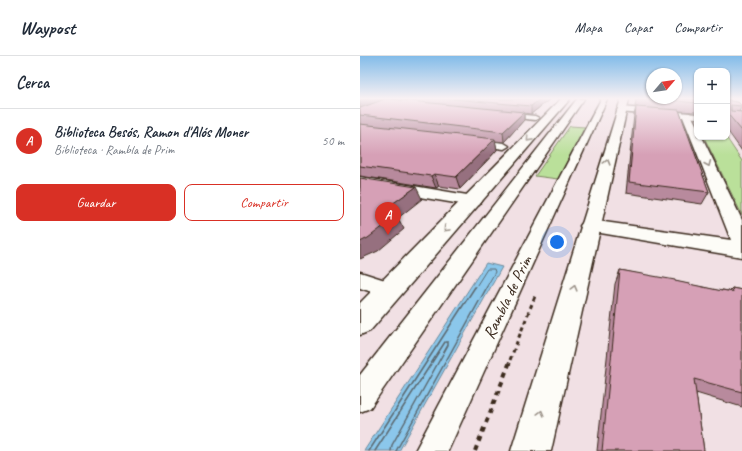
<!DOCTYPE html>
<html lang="es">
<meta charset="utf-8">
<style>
body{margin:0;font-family:Caveat,sans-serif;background:#f2f2f3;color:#1f2937}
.controls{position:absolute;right:12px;top:12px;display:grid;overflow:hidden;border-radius:8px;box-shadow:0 1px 3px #0004}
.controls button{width:36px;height:36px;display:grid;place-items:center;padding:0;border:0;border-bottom:1px solid #e0e1e3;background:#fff;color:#1f2937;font:20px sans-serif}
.compass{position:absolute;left:286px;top:12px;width:36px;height:36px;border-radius:50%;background:#fff;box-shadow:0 1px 3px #0004;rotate:61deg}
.you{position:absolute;left:197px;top:186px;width:14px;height:14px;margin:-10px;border:3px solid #fff;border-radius:50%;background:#1a73e8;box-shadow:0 0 0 6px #1a73e833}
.badge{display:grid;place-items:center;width:26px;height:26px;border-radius:50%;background:#d93025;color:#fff;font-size:13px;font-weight:700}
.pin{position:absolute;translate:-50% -33px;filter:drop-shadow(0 1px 2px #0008)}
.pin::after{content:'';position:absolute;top:21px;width:14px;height:12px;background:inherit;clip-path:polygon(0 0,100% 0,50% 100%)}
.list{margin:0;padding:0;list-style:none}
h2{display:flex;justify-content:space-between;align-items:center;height:52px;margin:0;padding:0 16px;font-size:17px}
h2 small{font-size:13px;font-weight:400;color:#747a83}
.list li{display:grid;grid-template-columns:26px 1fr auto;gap:12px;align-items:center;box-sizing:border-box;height:64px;padding:0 16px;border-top:1px solid #e0e1e3}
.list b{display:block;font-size:15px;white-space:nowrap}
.list p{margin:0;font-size:13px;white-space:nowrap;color:#747a83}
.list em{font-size:13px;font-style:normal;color:#747a83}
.actions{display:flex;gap:8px;padding:12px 16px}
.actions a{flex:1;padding:9px 0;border:1px solid #d93025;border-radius:8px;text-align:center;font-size:14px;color:#d93025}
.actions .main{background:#d93025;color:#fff}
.map{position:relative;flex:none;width:382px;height:395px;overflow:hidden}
header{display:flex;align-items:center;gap:24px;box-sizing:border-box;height:56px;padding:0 20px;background:#fff;border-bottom:1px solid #e0e1e3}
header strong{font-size:19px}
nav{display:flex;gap:22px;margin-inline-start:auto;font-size:14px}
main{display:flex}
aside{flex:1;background:#fff}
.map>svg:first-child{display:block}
.green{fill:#bae09a;stroke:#7a855c}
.water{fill:#8bc7eb;stroke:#6b8899}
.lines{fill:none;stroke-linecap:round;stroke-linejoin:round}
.shore-far1{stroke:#5b6970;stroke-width:1}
.shore{stroke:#5b6970;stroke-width:1.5}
.pedestrian-casing{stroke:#3b2a1e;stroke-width:3}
.minor-casing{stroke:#3b2a1e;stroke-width:3}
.secondary-casing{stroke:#3b2a1e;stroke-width:3}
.path-far1{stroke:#3b2a1e;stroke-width:3;stroke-dasharray:4 4;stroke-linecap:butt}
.path{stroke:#3b2a1e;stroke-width:4;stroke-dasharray:5 5;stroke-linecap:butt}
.pedestrian{fill:#fdfcf7;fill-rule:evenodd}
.minor{fill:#fdfcf7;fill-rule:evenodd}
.secondary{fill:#fdfcf7;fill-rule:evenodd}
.wall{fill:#b88a9d;stroke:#3b2a1e}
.shaded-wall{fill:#96707f;stroke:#3b2a1e}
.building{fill:#d6a0b6;stroke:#3b2a1e}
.oneway{stroke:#9c938a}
.labels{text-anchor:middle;stroke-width:4;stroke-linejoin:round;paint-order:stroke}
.street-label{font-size:17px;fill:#3b2a1e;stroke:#fdfcf7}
</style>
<header>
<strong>Waypost</strong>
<nav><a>Mapa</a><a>Capas</a><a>Compartir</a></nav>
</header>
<main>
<aside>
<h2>Cerca<small></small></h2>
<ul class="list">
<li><span class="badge">A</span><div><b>Biblioteca Besós, Ramon d'Alós Moner</b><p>Biblioteca · Rambla de Prim</p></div><em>50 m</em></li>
</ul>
<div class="actions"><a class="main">Guardar</a><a>Compartir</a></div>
</aside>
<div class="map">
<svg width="382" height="395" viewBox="0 0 382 395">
<rect width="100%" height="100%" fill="#f1e0e4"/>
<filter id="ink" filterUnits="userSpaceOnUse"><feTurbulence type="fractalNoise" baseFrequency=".025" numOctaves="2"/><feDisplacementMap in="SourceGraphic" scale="8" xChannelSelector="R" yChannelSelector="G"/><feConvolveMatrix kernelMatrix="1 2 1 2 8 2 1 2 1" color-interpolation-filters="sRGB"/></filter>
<g filter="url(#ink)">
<g class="green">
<polygon points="210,70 225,71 198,123 175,120"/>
<polygon points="344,81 366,81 382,105 382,159"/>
</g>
<polygon class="water" points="126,207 142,211 39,395 4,395"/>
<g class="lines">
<polyline class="shore-far1" points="115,232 127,213 134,213 135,216 126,232"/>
<g class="shore">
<polyline points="9,395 115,231"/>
<polyline points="15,395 85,286 88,286 88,289 32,389 31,395"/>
<polyline points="36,395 127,231"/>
</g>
<g class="pedestrian-casing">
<g id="pedestrian">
<polygon points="217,43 224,43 10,352 0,356 0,319"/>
<polygon points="241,43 247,43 88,395 55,395"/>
<polygon points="136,56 175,60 179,62 175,64 139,60 135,58"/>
<polygon points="324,57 337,58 337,62 324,61"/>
<polygon points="112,83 144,87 149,90 144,93 109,88 107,86"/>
<polygon points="0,216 25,224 28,230 25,236 18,238 0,232"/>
</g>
</g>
<g class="minor-casing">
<g id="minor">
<polygon points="34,43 47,43 0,61 0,55"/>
<polygon points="261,51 330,57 337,70 337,81 342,81 382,164 382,201 223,174 220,170 223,166 230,164 371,184 323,61 258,56 257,54"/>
<polygon points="0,121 113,140 119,141 122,145 119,149 113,150 0,131"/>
</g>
</g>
<g class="secondary-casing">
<g id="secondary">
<polygon points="201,43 210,43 10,275 0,279 0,247"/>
<polygon points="261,43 269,43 191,395 151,395"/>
</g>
</g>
<polyline class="path-far1" points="150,304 175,240"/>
<polyline class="path" points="115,395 151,303"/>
<use href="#pedestrian" class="pedestrian"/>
<use href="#minor" class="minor"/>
<use href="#secondary" class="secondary"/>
</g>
<g class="wall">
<polygon points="0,43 51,45 50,43 190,43 171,58 164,57 164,64 144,86 135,85 137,94 100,133 79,130 76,132 0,120"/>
<polygon points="276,43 337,43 337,56 319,55 349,136 342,148 266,137 274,59 276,51 278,51 275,51"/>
<polygon points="367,43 382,50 379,56 382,56 382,95 367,74"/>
<polygon points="260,214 361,235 362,234 369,235 372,232 382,234 382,351 336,337 344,395 237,395 255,228"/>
</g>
<g class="shaded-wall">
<polygon points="1,43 28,43 0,53 0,44"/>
<polygon points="180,43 190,43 171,58 171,50"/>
<polygon points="164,56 164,64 144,86 143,76"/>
<polygon points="135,83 137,94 100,133 96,121"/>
<polygon points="74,118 79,130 76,132 71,120"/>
<polygon points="56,131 62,143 38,162 44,173 18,195 0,203 0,186 22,155"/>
</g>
<g class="building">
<polygon points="25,43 30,43 164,56 143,76 0,59 0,52"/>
<polygon points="93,43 180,43 171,50"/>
<polygon points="298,43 337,43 337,47"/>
<polygon points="367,43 370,43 370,45 378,46 382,50 371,49 371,55 382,56 382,75 367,57"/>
<polygon points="276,51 319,54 349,136 269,126"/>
<polygon points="0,68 135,83 96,121 74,118 71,120 0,110"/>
<polygon points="0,122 56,131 22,155 37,160 8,182 0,186"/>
<polygon points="260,214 315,224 315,225 362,235 362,234 373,236 372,232 382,234 382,336 334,323 344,395 242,395"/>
</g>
<defs><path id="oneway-chevron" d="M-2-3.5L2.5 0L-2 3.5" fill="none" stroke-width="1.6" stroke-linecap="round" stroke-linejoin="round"/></defs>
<g class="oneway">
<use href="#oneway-chevron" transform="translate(169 83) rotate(132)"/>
<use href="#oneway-chevron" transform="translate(247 106) rotate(-75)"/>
<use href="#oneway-chevron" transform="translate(348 108) rotate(67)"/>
<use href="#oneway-chevron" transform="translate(86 173) rotate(133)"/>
<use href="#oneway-chevron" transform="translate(214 232) rotate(-75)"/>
<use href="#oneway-chevron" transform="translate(181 357) rotate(-75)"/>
</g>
</g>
<linearGradient id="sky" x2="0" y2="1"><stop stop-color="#83bce9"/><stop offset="0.43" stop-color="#f9f1f3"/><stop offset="1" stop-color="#f9f1f3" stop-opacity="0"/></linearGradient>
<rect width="382" height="99" fill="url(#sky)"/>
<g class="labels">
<g class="street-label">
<text transform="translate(147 241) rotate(-64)" y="6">Rambla de Prim</text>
</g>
</g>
</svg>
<div class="controls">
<button>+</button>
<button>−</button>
</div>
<svg class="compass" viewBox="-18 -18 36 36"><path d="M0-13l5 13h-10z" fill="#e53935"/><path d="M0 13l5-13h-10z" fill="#747a83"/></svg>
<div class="you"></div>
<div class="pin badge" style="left:28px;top:179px">A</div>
</div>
</main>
